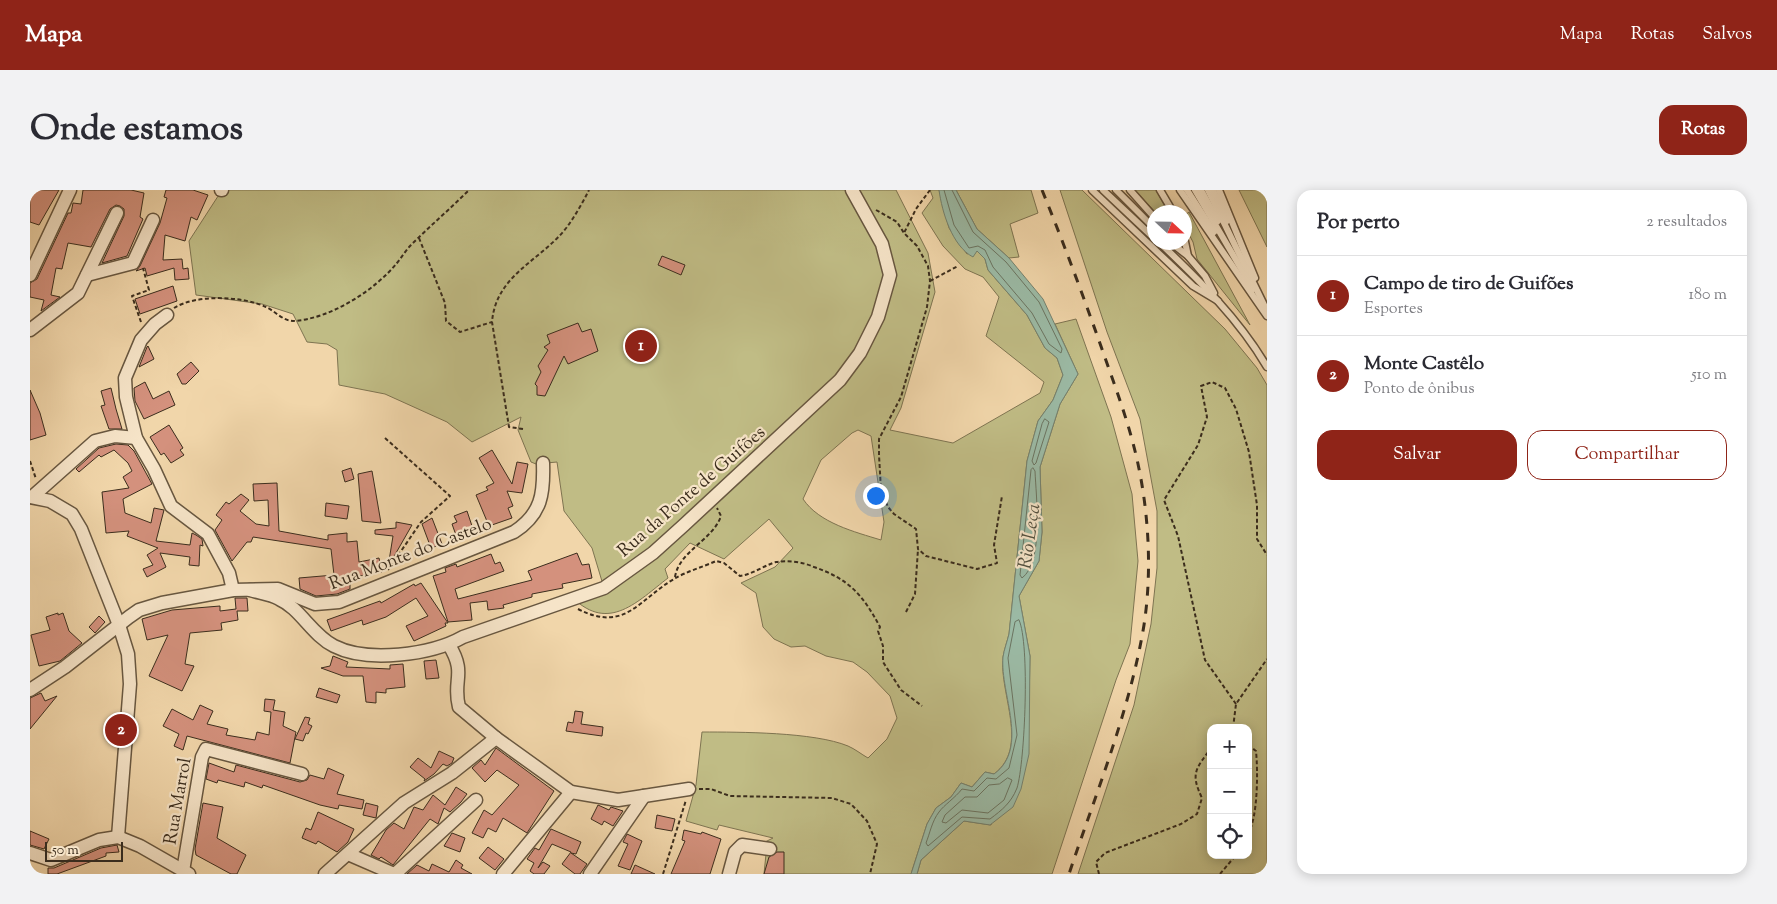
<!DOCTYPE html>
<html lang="pt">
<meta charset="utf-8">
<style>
body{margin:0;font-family:"Sorts Mill Goudy",serif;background:#f2f2f3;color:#2b2b33}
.controls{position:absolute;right:15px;bottom:15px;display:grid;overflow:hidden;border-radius:10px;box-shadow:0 2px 12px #0003}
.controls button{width:45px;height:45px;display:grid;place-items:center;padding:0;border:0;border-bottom:1px solid #e1e1e2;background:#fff;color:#2b2b33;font:25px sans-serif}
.compass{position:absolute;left:1117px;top:15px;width:45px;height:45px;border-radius:50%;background:#fff;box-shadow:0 2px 12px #0003;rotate:112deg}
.scale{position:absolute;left:15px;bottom:12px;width:78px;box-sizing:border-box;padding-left:5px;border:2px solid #3b2d1d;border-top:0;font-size:14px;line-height:18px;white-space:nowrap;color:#3b2d1d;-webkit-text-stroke:4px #f6e4c8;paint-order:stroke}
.you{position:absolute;left:845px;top:305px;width:18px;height:18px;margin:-12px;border:4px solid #fff;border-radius:50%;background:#1a73e8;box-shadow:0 0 0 8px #1a73e833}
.badge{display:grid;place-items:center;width:32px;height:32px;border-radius:50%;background:#8f2418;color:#fff;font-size:16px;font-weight:700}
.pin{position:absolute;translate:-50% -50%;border:2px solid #fff;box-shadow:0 1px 5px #0006}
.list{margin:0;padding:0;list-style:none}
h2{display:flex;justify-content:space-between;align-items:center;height:65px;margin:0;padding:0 20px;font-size:21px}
h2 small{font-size:16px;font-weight:400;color:#7c7c81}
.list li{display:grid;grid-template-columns:32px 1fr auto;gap:15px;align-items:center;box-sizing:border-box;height:80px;padding:0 20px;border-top:1px solid #e1e1e2}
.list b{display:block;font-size:19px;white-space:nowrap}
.list p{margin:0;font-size:16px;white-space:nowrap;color:#7c7c81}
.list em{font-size:16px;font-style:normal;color:#7c7c81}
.actions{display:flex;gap:10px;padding:15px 20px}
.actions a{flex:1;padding:11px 0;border:1px solid #8f2418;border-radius:15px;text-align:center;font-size:18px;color:#8f2418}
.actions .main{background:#8f2418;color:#fff}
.icon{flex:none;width:28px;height:28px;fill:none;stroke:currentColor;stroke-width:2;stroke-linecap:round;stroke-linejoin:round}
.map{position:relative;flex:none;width:1237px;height:684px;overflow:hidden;border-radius:15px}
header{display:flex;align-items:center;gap:30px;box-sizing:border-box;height:70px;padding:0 25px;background:#8f2418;color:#fff}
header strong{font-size:24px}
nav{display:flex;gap:28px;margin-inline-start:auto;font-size:18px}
.intro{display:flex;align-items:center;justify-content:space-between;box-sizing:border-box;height:120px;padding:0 30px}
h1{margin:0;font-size:35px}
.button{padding:12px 22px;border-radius:15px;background:#8f2418;color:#fff;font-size:18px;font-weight:700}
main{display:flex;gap:30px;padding:0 30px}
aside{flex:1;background:#fff;border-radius:15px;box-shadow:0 2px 12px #0003}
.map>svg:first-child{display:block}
.green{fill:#c0bc85;stroke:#7e7451;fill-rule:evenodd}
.water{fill:#9bbaa5;stroke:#75826f}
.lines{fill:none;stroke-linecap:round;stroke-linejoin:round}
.shore{stroke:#6b7461;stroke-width:1}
.building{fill:#d4917d;stroke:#3b2d1d}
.lane-casing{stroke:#685740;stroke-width:9}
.street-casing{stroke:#685740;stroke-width:15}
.path{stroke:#3b2d1d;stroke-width:2;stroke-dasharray:4 2.5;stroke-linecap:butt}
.lane{stroke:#f6e4c8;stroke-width:6}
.street{stroke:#f6e4c8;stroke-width:12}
.rail{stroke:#3b2d1d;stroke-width:3;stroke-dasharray:9 9;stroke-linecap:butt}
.labels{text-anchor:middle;stroke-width:4.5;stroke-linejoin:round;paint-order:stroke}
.street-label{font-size:18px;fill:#3b2d1d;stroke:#f6e4c8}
.water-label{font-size:19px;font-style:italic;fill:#53503f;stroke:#f6e4c8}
</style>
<header>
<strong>Mapa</strong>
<nav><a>Mapa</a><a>Rotas</a><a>Salvos</a></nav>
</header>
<div class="intro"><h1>Onde estamos</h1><a class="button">Rotas</a></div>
<main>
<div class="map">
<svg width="1237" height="684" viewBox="0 0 1237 684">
<rect width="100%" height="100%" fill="#f1d6aa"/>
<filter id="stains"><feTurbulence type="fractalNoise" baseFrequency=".004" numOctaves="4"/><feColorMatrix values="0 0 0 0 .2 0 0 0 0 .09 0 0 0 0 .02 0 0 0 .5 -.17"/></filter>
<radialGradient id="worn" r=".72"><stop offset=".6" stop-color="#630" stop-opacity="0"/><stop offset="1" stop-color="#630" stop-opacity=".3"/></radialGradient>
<g class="green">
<path d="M 192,0 L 866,0 L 898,63 L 905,102 L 871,218 L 860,240 L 923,253 L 1010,203 L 1014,192 L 956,146 L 969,107 L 953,87 L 935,79 L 913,56 L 892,23 L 903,8 L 900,0 L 909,0 L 919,38 L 937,64 L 947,61 L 955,69 L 958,80 L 997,125 L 1015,158 L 1027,168 L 1033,185 L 1023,210 L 1008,231 L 997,271 L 979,444 C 977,452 974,460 973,467 C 969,504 1000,557 964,584 L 955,582 L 942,597 L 931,593 L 921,607 L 906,618 L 897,634 L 881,684 L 734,684 L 736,664 L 733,653 L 743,648 L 689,635 L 687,640 L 656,631 L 666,595 L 672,542 C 710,542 784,542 818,556 C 825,559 831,564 838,568 L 857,549 L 867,528 L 860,506 L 837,482 L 823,472 L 796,466 L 775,456 L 761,457 L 744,449 L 733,437 L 726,403 L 711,393 L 745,377 L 763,358 L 739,329 L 694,369 L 660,353 L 635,379 L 638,388 C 608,411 579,443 543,408 L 574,398 L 562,358 L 534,321 L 527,272 L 506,274 L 501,272 L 488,240 L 491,227 L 442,252 L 417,232 L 355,204 L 309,195 L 307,160 L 297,154 L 277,152 L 263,124 L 232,114 L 166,105 L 159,51 ZM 828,240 L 841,246 L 854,332 L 851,350 C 825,342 789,333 773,309 L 791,270 L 822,243 Z"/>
<polygon points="926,0 1001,0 1008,23 980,34 989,67 979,68 947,39"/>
<path d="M 1030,0 L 1052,0 L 1195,139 L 1227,178 L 1237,195 L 1237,684 L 1048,684 L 1104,515 L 1121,434 L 1127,378 L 1127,321 L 1110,229 L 1077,142 ZM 1181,538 L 1218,538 L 1218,665 L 1181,665 Z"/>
<polygon points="1105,0 1126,0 1138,22 1125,22"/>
<polygon points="1209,0 1237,0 1237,57"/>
<polygon points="1159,22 1220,135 1167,69 1163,52 1155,37 1155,25"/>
<polygon points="1046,129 1081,227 1102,304 1108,371 1100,454 1086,490 1022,684 887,684 891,670 934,631 961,635 999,513 1000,466 989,406 1009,371 1012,342 1010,277 1030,214 1048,184 1025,134"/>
</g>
<path class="water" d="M 909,0 L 926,0 L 947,39 L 979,68 L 1013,109 L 1048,184 L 1030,214 L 1010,277 L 1012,342 L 1009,371 L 989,406 L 1000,466 L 999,564 L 991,599 L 983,617 L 960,635 L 934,631 L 891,670 L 887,684 L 881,684 L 897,634 L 906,618 L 921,607 L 931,593 L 942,597 L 955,582 L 964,584 C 1000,558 970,504 973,467 C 974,460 977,452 979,444 L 997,271 L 1008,231 L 1023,210 L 1033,185 L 1027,168 L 1015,158 L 997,125 L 958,80 L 955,69 L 947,61 L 943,67 C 922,56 912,22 909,0 Z"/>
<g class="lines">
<g class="shore">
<polyline points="914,0 924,35 939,58 948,56 955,60 963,77 1002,123 1019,154 1031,163 1032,159 1009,112 976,72 943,42 922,0"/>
<polygon points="1015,229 1019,232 1006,273 1004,275 1002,271 1012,234"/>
<path d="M 1003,278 L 1005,281 C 1006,306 1014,372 992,388 L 990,385 L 1001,280 Z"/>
<path d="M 989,430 C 1000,453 995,572 987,598 C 981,613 972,620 960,629 L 932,627 L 898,656 L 896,653 C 900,643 902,631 909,622 C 914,615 925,608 932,599 L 944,601 L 957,588 L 966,589 L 979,578 L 987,545 L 978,468 L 985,432 Z"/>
<polygon points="978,588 982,590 974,610 958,623 932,620 916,633 912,632 915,625 935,607 947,607 959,595 969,594"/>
</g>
</g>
<g class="building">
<polygon points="0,0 29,0 9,35 0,32"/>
<polygon points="53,0 101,0 114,3 110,27 113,29 97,66 72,73 94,26 94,19 90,16 86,15 80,19 61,57 38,53 32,79 26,78 21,105 30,107 11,121 14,110 0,107 0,93 7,89 38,23 41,23 43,13 51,14"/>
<polygon points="136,0 163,0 178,5 167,30 161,27 155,51 135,45 133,70 152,69 153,79 158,78 159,89 145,90 144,78 117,86 115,78 106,81 110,76 130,33 137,8 134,7"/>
<polygon points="632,66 655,75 651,85 628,75"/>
<polygon points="143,96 147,111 110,124 105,109"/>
<polygon points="548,133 552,142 561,139 568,161 538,174 534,166 515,206 507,205 507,196 505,194 511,182 508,176 518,160 514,157 520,153 517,145"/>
<polygon points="118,156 124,169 109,177 117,157"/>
<polygon points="161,172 169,181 156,194 152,194 147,184"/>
<polygon points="115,192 123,209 139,201 145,215 114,229 105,211 104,198"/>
<polygon points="81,198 86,219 92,239 79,239 71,216 75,215 71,201"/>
<polygon points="0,200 10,223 16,245 0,250"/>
<polygon points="139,235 153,258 150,260 154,265 141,273 134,263 131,265 120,247"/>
<polygon points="86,254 98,255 104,261 122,294 93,309 95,323 121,333 124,318 134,320 126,351 160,355 162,343 166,345 172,349 173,356 170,355 169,376 159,375 160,367 130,363 136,377 117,387 113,379 123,375 117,365 128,358 97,346 99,341 76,343 72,302 99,298 93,287 102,281 98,273 84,260 71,267 69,265 49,282 46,279 69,258"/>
<polygon points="462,260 482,294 487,272 498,274 492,303 477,301 483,316 478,318 482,328 459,336 446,305 458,300 456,297 464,293 449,268"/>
<polygon points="321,278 324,289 315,292 312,281"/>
<polygon points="342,281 351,333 332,331 328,284"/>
<polygon points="247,293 249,341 298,350 298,345 317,343 317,352 327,351 329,372 349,368 352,382 330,386 331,389 320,390 320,399 307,404 286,406 270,399 269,388 304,385 301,359 223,347 221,352 217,352 202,371 185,340 192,330 186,325 196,312 199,314 211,304 219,310 210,321 226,334 239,336 238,310 224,311 223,294"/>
<polygon points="296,313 319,316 317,329 295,326"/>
<polygon points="437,321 444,342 427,348 422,334 427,332 424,326"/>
<polygon points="402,328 412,354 401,358 392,334"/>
<polygon points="366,332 382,335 358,377 363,346 345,344 345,340 366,338"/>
<polygon points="547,363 552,375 559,374 562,388 532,394 533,398 502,404 502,407 473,415 474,418 458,420 457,411 440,413 442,430 418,432 403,386 416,382 415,378 426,374 427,377 461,364 465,374 470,372 474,381 425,399 428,409 502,390 498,381"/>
<polygon points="391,393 418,433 415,433 416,436 384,451 376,436 398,426 386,408 356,427 333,435 332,430 301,441 297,430 350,411 351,413 384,394 385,396"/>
<polygon points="205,408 217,408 218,421 207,421 208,430 191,433 192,440 160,443 155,474 164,476 152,501 119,486 138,445 117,450 112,429 142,420 190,416 190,421 206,419"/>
<polygon points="28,423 28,425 33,423 39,441 52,453 30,471 9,476 1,445 20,440 16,427"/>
<polygon points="69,426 75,432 65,443 59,437"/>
<polygon points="303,466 318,472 316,477 360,479 360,475 373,474 375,497 356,499 356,503 346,502 346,513 336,512 333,486 313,486 291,478 300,476"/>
<polygon points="406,470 409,488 396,489 394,471"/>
<polygon points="289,498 310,505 307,513 286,507"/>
<polygon points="11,503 15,511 27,506 0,539 0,508"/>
<polygon points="235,509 245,510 243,520 255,522 253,536 266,542 260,573 157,546 153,560 144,556 149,544 133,536 142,519 163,530 170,515 183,521 177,534 198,539 196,545 225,550 227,542 239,545 241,522 234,521"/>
<polygon points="545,521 553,522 551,534 573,537 572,546 536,541 538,532 543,533"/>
<polygon points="275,527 280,528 278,534 282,536 278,544 276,543 273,551 265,549"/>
<polygon points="466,558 524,601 497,643 473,628 466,642 458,638 453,648 442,643 454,620 462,625 489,595 467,580 455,592 442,578 451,570 455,575"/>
<polygon points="409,561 424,568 422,573 417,576 413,574 404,584 394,591 395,589 380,577 388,568 401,578"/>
<polygon points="179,573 204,582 206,575 270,592 277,590 280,585 294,589 298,578 314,585 307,604 334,610 332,619 309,615 308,619 290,615 233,595 232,598 215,592 214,597 188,590 187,593 176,589"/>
<polygon points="426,597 437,604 431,612 420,622 414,618 408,634 400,629 363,675 351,667 349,669 341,665 356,640 364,633 374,639 384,617 393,620 403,605 415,615"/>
<polygon points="173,613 193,617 187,648 216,665 207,684 201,684 166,665 165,659"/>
<polygon points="336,613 348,616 346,628 333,625"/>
<polygon points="568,615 579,620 581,617 593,621 583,636 574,631 572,635 561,629"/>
<polygon points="288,622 324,639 318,652 307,662 288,651 286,654 272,648 276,638 281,640"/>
<polygon points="627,625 645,629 642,641 625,638"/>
<polygon points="521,639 551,652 546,664 541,663 557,674 550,684 545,684 532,674 541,662 522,654 508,678 513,672 520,676 514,684 504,684 500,681 504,673 497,669 505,658 509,660"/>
<polygon points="654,640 671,644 672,642 691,649 680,684 641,684 655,651 652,650"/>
<polygon points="0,641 19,649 14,659 0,655"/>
<polygon points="422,643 435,648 430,662 414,656"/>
<polygon points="597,644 612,651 600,680 588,676 598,654 593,652"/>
<polygon points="87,655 89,662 76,663 76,666 27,684 18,684 18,678 24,678 71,658"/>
<polygon points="458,657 474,669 465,680 449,668"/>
<polygon points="747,662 754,662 754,684 734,684 739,667"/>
<polygon points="426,670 433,675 431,678 442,684 377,684 387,675 399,681 402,674 419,682"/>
<polygon points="605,675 625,684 601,684"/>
</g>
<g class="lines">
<g class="lane-casing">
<g id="lane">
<polyline points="1062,0 1163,96 1188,111"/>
<polyline points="1073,0 1124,48"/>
<polyline points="1086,0 1124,38"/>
<polyline points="1100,0 1124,27"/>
<polyline points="1130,0 1143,22"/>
<polyline points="1150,0 1237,126"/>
<polyline points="1157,0 1184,42"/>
<polyline points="1165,0 1223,99"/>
<polyline points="1171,0 1188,31"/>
<polyline points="1178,0 1236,119"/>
<polyline points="1183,0 1197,31"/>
<polyline points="1189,0 1225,88"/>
<polyline points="1154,47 1158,66"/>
<path d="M 1129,52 C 1169,90 1209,129 1237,177"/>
<polyline points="1140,52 1158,66 1175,86 1184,103"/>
</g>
</g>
<g class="street-casing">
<g id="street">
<polyline points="191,0 192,0"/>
<polyline points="0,85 40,0"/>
<polyline points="57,85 103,73 123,30"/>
<polyline points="137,125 125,134 111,150 95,188 96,207 106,248 124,279 141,316 178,344 199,383 203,400"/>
<polyline points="0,140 48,103 87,23"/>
<polyline points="0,307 20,311 42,324 51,339 89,435 98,464 100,494 88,647"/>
<polyline points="2,307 65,251 85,246 106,248"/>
<path d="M 220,400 C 229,403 241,404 249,409 C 270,418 282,445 304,456 C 337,473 401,465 433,447 L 574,398 L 623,363 L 654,335 L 810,190 L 830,163 L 848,127 L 860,85 L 852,54 L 822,0"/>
<path d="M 419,455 C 437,484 422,490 429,517 L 466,548 L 541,602 L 588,610 L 659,599"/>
<path d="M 0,500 L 35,477 L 99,427 L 109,420 L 132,413 L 203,400 L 248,399 L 285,414 L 309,412 L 484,342 C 512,324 514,303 513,273"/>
<polyline points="0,663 21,670 69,650 88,647 110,656 159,684"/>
<polyline points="318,664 364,684"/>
<polyline points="153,681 172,567 176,559 272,584"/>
<polyline points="295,684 374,613 422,583 466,548"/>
<polyline points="365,684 446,610"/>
<polyline points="473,684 541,602"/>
<polyline points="560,684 614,606"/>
<polyline points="699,684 705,662 712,655 740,659"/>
</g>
</g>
<g class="path">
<polyline points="900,0 886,19 874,43 887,56 898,76 900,91 897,117 871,207 849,249 849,265 851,300 858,317 864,324 886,339 888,359 896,366 947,379 967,373 964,355 972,306"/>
<polyline points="846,20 867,32 874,43"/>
<polyline points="389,48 415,113 416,131 430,142 462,132"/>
<polyline points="900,91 928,76"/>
<path d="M 144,118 C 166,104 213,106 236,117 C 245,121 253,131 263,131 C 300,129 344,101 367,73 C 372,67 376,60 381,55 C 400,36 420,19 439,0"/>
<polyline points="111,132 102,106 119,100 113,78"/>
<path d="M 493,239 L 479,237 L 462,132 C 466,84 511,71 537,37 C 545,26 553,12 559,0"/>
<polyline points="355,248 420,306 391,332 358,380"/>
<polyline points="0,271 6,289"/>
<path d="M 645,387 C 649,361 683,350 691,326 L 687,318"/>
<path d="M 548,419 C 595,443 608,410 644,389 C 655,382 673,377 686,371 L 694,373 L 710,386 C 723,384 733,376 746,372 C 758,370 773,372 784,377 C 819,389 833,405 850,437 L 848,441 L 853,456 L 853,472 L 871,500 L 892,516"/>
<polyline points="876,422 885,404 888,359"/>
<polyline points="1206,514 1175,470 1148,346 1134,310 1168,255 1177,227 1171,196 1182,192 1195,198 1206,219 1219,262 1227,315 1227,349 1237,365"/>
<polyline points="1203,538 1206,514 1237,469"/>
<path d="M 1218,555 L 1226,561 C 1228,581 1228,627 1218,644"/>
<polyline points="669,599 681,599 700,606 802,608 821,614 837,631 847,654 840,684"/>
<polyline points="633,684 656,610"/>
<path d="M 1069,684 L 1066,672 L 1075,663 L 1151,634 L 1167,624 L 1172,608 C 1160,583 1166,579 1181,558"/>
<polyline points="1190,684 1206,665"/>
</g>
<use href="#lane" class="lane"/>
<use href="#street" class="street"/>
<path class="rail" d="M 1012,0 C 1034,54 1054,108 1073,162 C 1086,199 1100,236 1108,274 C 1119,325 1122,383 1114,435 C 1100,520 1066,603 1039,684"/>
</g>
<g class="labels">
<g class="street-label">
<text transform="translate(661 301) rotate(-41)" y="6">Rua da Ponte de Guifões</text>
<text transform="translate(380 363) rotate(-21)" y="6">Rua Monte do Castelo</text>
<text transform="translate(147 611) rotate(-80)" y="6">Rua Marrol</text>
</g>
<g class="water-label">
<text transform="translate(998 346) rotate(-82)" y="7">Rio Leça</text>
</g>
</g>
<rect width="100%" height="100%" filter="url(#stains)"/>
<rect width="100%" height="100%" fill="url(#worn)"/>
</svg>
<div class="controls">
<button>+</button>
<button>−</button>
<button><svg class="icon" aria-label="locate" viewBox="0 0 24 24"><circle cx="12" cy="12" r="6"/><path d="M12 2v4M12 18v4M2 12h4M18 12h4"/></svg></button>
</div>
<svg class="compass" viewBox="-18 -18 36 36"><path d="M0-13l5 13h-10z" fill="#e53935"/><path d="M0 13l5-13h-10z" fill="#7c7c81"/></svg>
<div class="scale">50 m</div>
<div class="you"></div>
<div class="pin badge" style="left:611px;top:156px">1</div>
<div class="pin badge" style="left:91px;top:540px">2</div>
</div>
<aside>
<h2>Por perto<small>2 resultados</small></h2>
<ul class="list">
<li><span class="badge">1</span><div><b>Campo de tiro de Guifões</b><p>Esportes</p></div><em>180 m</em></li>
<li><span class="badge">2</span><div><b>Monte Castêlo</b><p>Ponto de ônibus</p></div><em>510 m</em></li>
</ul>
<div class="actions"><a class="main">Salvar</a><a>Compartilhar</a></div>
</aside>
</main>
